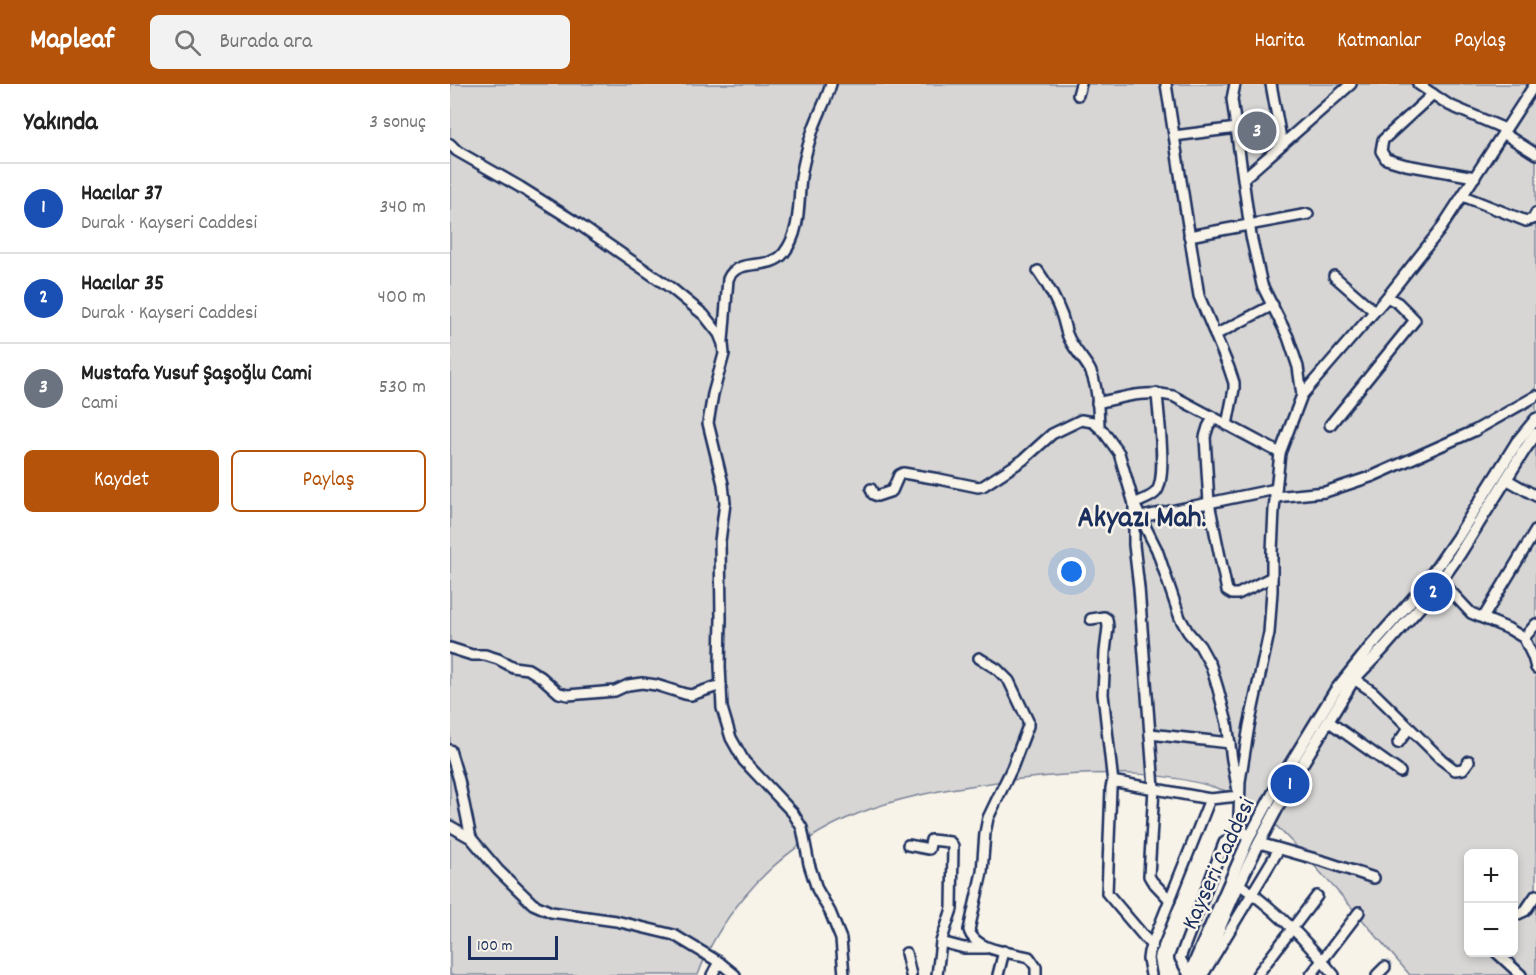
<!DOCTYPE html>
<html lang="tr">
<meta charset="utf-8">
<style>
body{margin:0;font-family:Dekko,sans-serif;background:#f2f2f2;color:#222}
.controls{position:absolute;right:18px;bottom:18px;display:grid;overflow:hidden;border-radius:9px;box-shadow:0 3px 9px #0003}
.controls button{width:54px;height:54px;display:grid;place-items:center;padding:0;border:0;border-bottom:2px solid #e0e0e0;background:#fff;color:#222;font:30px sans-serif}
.scale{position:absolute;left:18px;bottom:15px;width:90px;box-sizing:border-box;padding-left:6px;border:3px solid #1b2f5e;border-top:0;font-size:16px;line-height:21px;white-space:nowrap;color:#1b2f5e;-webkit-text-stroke:4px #f7f3e8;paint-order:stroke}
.you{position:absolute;left:622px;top:488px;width:21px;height:21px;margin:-15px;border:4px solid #fff;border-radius:50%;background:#1a73e8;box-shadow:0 0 0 9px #1a73e833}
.badge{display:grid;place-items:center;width:39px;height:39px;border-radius:50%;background:#b45309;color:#fff;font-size:20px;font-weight:700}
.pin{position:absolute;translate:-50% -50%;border:3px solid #fff;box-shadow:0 2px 6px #0006}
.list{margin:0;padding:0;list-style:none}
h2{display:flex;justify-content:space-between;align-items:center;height:78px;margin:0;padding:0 24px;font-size:26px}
h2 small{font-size:20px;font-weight:400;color:#767676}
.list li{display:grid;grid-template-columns:39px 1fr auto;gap:18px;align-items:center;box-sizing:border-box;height:90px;padding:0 24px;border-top:2px solid #e0e0e0}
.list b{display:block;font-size:22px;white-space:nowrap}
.list p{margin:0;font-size:20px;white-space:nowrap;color:#767676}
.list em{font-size:20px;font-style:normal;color:#767676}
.actions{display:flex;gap:12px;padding:18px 24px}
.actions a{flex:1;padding:14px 0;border:2px solid #b45309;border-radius:9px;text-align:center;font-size:21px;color:#b45309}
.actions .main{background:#b45309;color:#fff}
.icon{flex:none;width:33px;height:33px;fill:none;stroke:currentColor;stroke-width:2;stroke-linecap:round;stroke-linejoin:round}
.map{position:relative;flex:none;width:1086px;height:891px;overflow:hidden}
header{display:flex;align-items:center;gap:36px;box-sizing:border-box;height:84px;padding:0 30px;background:#b45309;color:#fff}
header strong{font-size:28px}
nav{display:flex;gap:33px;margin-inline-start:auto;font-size:21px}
.search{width:420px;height:54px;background:#f2f2f2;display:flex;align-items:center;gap:15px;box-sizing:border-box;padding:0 21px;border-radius:9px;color:#767676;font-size:22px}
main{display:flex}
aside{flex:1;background:#fff}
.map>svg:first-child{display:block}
.green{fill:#d7d6d4;stroke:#798299;stroke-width:1.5;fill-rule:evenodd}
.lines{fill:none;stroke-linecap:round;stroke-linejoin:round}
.minor-casing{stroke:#1b2f5e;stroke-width:14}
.major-casing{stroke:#1b2f5e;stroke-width:15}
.minor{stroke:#f7f3e8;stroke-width:9}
.major{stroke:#f7f3e8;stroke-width:10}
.labels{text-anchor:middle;stroke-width:5;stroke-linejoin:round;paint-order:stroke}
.street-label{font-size:24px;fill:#1b2f5e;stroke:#f7f3e8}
.district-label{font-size:30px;font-weight:bold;fill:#1b2f5e;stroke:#f7f3e8}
</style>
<header>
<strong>Mapleaf</strong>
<div class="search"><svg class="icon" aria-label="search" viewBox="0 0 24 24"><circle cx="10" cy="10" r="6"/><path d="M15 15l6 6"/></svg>Burada ara</div>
<nav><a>Harita</a><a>Katmanlar</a><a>Paylaş</a></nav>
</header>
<main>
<aside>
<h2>Yakında<small>3 sonuç</small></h2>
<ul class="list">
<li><span class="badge" style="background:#1a4fb4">1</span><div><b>Hacılar 37</b><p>Durak · Kayseri Caddesi</p></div><em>340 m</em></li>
<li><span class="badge" style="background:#1a4fb4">2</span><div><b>Hacılar 35</b><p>Durak · Kayseri Caddesi</p></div><em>400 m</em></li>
<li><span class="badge" style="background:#6b7280">3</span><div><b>Mustafa Yusuf Şaşoğlu Cami</b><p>Cami</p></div><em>530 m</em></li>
</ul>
<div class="actions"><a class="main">Kaydet</a><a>Paylaş</a></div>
</aside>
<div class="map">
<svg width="1086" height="891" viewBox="0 0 1086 891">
<rect width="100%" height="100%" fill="#f7f3e8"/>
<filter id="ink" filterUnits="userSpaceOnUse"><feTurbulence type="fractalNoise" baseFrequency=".0167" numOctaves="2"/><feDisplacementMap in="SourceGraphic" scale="12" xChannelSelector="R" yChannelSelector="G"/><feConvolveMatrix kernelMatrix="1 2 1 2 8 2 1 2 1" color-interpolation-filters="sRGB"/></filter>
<g filter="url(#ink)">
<path class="green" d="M 0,0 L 1086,0 L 1086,891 L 960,891 C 919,844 880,796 836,752 C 827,743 810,723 801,717 C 791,711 778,708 767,704 C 715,688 668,688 614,691 C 583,693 551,697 520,702 C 428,715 355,740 294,813 C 275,836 258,863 248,891 L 0,891 ZM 1018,770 L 1064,770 L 1064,868 L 1018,868 Z"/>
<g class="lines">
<g class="minor-casing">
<g id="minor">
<polyline points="716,0 749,212 779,284 784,299 784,305 777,341"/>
<polyline points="785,0 782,15 801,152 812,201 838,253 848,283 852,311"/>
<polyline points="821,0 832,60"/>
<polyline points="968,0 999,21 1055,45"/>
<polyline points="983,10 933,56 931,67 936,75 956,81 1025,93"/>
<polyline points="628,11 631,0"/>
<polyline points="1053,49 1086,70"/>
<polyline points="724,52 787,44"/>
<polyline points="0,60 7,67 70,103 124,137 221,204 254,231 269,250 273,260 274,270 263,310 258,339 273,400 275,419 270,457 271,535 270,582 272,624 281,654 294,677 343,729 352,744 359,780 367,805 380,828 391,855 394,891"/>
<polyline points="794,94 901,0"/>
<polyline points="1013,112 1076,137 1083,135 1086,129"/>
<polyline points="739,152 858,130"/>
<path d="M 588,187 C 598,201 606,216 612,232 C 614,238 615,244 617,250 C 622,264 633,273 640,286 C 648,303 648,323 649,342"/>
<polyline points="884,192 924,227"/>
<polyline points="765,251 823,221"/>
<path d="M 273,257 L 278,195 C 288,172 319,188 334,169 C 351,147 348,119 351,93 C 353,80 357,65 361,52 C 366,34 376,18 381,0"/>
<path d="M 707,309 C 708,329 718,394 706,408 C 701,414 691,416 684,420 L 684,461 L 689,504 L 704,704 L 699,792 L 702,797 L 720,816"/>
<path d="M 647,319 C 674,313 695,306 723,312 L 830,369"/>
<polyline points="763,334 758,343 755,353 759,419 777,507 782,510 788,510 822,493"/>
<polyline points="880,341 965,236 948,219 937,213"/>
<polyline points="1056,395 1086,412"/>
<polyline points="421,405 423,410 427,412 442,407 449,391 453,389 489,395 528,403 533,402 573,376 602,350 631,336 643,338 653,347 669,369 684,420 707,466 730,534 738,548 750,562 761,582 768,605 777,639 782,676 789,712 760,715 667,698 662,700 661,704 657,809 702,862"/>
<polyline points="825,413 875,408 923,392 1024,347 1086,312"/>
<polyline points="691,433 826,405"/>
<polyline points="991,497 1021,529 1059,545 1074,554 1083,573 1086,584"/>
<polyline points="1033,534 1086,446"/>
<polyline points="641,535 654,533 657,535 658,543 655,568 653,610 663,699"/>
<polyline points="1074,554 1086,540"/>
<polyline points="0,564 22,571 35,571 48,575 63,583 78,585 91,593 109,609 118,611 165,607 178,601 192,599 206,601 235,610 241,611 271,601"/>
<path d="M 529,574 L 547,585 L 559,597 L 578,637 L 578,642 L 562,684 L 538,734 L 535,749 L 532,788 L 519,846 C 525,867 560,868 579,873 L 586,883 L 586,891"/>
<polyline points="904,595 923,608 992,676 1005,686 1013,685 1019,677"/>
<polyline points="878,637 950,688"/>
<polyline points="700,650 780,659"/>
<polyline points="948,659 959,644"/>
<polyline points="0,666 9,696 21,754"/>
<polyline points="0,742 21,754 48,786 83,820 101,828 166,837 224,851 269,878 285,891"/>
<polyline points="798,756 792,744 789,732 790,697 799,642 819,549 822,507 822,467 824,426 830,369 852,311 937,213 990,146 1085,0"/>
<polyline points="809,759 876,778 924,794"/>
<polyline points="458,761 479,765 481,756 500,758 503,762 502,825 491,858 487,891"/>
<path d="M 789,800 C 825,825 857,857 884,891"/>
<polyline points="1064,832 1075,827 1086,811"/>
<polyline points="491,858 514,864 536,864"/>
<polyline points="1046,868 1071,891"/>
<polyline points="456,869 461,891"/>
<polyline points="754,889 829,765"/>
<polyline points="262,891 269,878"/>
<polyline points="548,891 554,867"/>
<polyline points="701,891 698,875 699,868 760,715"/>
<polyline points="739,891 730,874 774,759 792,744"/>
<polyline points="807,891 867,812"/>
<polyline points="861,891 909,828"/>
<polyline points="927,891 935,883"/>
</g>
</g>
<g class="major-casing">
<g id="major">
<polyline points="739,891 798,756 828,700 885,607 921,562 967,510 987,483 1007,454 1067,358 1086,335"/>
<polyline points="749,891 789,800 809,759 840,700 904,595 932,566 983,508 1009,471 1075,365 1086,350"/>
</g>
</g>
<use href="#minor" class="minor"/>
<use href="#major" class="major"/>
</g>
</g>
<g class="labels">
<g class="street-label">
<text transform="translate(767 779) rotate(-65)" y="8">Kayseri Caddesi</text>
</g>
<g class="district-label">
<text x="692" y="442">Akyazı Mah.</text>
</g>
</g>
</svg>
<div class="controls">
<button>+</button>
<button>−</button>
</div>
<div class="scale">100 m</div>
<div class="you"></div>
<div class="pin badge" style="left:840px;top:700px;background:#1a4fb4">1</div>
<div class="pin badge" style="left:983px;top:508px;background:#1a4fb4">2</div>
<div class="pin badge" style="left:807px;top:47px;background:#6b7280">3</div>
</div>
</main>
